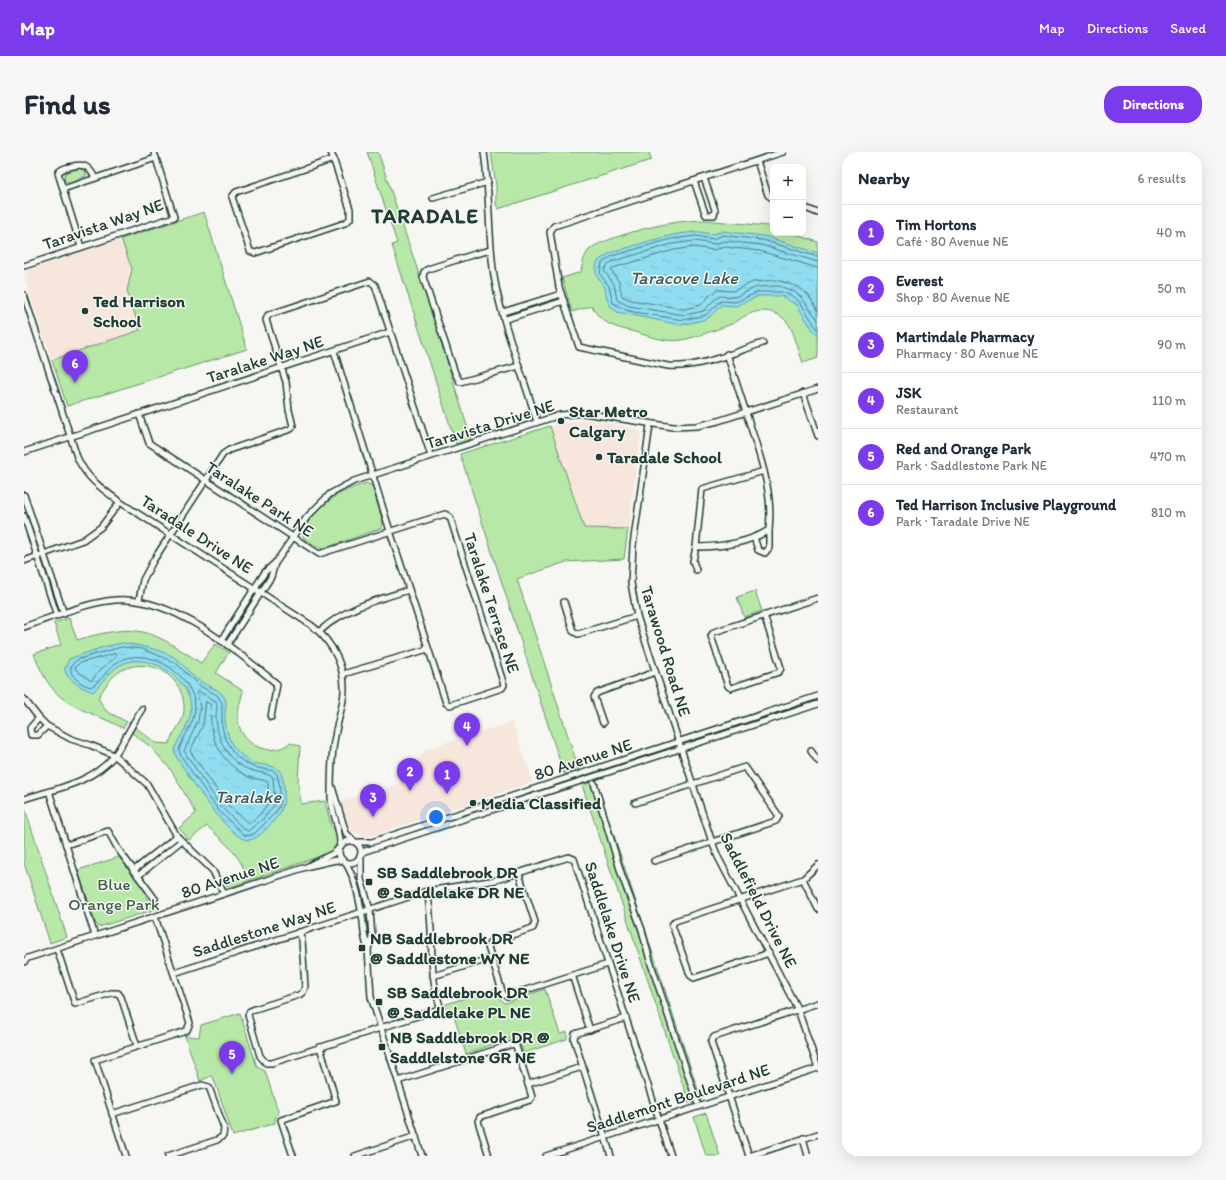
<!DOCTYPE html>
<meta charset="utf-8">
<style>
body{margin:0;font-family:Itim,sans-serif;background:#f6f6f7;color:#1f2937}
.controls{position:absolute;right:12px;top:12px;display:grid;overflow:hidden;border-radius:8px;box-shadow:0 4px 16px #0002}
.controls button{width:36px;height:36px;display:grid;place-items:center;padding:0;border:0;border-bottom:1px solid #e0e1e3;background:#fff;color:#1f2937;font:20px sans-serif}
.you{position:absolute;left:412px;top:665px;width:14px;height:14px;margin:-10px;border:3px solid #fff;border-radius:50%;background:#1a73e8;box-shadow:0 0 0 6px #1a73e833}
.badge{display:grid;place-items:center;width:26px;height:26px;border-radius:50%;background:#7c3aed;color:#fff;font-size:13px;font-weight:700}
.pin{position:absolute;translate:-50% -33px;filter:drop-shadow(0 1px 2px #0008)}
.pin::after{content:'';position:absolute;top:21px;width:14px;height:12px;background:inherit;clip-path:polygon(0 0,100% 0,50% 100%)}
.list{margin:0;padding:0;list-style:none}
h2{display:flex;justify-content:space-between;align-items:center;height:52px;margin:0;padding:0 16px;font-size:17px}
h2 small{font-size:13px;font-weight:400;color:#747a83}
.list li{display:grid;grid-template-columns:26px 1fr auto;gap:12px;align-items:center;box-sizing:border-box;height:56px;padding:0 16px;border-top:1px solid #e0e1e3}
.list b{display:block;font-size:15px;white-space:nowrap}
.list p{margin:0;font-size:13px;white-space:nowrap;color:#747a83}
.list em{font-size:13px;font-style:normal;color:#747a83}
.map{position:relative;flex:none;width:794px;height:1004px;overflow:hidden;border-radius:16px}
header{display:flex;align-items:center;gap:24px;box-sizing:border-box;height:56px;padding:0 20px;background:#7c3aed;color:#fff}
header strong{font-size:19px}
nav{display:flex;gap:22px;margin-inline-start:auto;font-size:14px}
.intro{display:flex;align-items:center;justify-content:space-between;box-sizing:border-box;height:96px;padding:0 24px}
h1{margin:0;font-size:28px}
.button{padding:10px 18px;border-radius:16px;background:#7c3aed;color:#fff;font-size:14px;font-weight:700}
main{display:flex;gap:24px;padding:0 24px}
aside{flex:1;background:#fff;border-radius:16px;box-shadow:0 4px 16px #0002}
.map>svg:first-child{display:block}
.built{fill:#f6e6dc}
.park{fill:#b7e8a7;stroke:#6b926e}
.water{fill:url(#water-ripples);stroke:#639ca5}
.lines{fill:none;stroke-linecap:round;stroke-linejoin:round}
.shore{stroke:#4c7d7f;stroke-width:1}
.minor-casing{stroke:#1f3d34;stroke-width:8}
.minor{stroke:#f6f6f2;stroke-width:5}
.poi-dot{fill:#1f3d34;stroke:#f6f6f2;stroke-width:1.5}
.labels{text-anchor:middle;stroke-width:3;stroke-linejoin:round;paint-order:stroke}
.street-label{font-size:17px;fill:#1f3d34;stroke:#f6f6f2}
.poi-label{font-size:17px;font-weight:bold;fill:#1f3d34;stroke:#f6f6f2;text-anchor:start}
.park-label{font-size:17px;fill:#3d5f4b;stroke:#f6f6f2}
.water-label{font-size:18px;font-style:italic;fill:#365d5a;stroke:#f6f6f2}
.district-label{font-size:21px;font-weight:bold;letter-spacing:1px;fill:#1f3d34;stroke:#f6f6f2}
</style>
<header>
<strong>Map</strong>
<nav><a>Map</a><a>Directions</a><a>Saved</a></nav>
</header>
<div class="intro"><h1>Find us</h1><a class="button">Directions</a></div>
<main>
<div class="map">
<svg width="794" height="1004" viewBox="0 0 794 1004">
<defs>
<pattern id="water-ripples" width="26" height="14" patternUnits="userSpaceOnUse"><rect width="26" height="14" fill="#90dcf0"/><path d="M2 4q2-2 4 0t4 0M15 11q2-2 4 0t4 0" fill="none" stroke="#7cbece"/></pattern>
</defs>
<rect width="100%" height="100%" fill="#f6f6f2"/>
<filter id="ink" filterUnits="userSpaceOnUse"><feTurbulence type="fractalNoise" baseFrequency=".025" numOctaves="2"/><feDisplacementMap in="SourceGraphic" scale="8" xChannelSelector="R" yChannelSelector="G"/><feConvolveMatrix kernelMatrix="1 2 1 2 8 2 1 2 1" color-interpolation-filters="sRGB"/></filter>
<g filter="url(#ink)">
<g class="built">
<polygon points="97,87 108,117 103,139 116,178 28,208 1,127 2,118"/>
<polygon points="565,268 586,271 617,279 604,377 560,376 526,274 552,269"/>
<polygon points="488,570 509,630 344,685 327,679 317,649 375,632 402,597"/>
</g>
<g class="park">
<polygon points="343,0 354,0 411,170 447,287 432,292 368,93 373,91"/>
<polygon points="467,0 625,0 627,8 474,57 472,52 472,34"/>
<polygon points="56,16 62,20 62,24 45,30 40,30 41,21"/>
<polygon points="180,60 223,197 43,254 28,208 116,178 103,139 108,117 97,87"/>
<path d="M 680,68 L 744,74 L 749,76 L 749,81 L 767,81 L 794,90 L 794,206 L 779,211 C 775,200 772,187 767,176 C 758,159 739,155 723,163 C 718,165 714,169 710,171 C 698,176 669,186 658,188 C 642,191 622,183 607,179 C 591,176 575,170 568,154 L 548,160 L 538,126 L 557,120 C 558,112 560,104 565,98 C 571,92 580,90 587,87 C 618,76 648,69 680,68 Z"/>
<polygon points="526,274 560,376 604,377 600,407 542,410 493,427 555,618 540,622 436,302"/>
<path d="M 343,331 L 348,334 L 359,371 L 358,376 L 298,397 L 280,387 L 278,379 C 294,354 315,338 343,331 Z"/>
<polygon points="731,439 738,459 720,465 713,445"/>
<path d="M 45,466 L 53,488 C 115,470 125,477 177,511 L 191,492 L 205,500 L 192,521 L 219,539 C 217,548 213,559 214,569 C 218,594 246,606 266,591 L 276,594 L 274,628 L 277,652 L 301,649 L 307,674 L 313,681 L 314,688 L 308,700 L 207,735 L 202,733 L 222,723 C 216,702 198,688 183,674 L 165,688 L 155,676 L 172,661 L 147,618 L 127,595 L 108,581 L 111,575 L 132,591 L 145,592 C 148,580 159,572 160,559 C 162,526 128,503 98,518 C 87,524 80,536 74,546 L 82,559 L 103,570 L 99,576 C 53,552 31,558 10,502 L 37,493 L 30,471 Z"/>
<polygon points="572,629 677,947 665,951 558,633"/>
<polygon points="0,654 43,785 26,791 0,711"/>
<polygon points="95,705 121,738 124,751 128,754 131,754 132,757 75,775 72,772 54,718"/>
<polygon points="473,836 475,846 481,851 521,837 536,882 543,880 543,887 499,901 496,890 491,886 487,886 442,902 428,858 420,859 422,852"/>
<polygon points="216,861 233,915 241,919 255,962 251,966 251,971 209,984 190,927 187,924 176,929 161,884 175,885 177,873"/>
<polygon points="682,961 696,1004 682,1004 670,965"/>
</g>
<g class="water">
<path d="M 698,79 L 740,84 L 794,101 L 794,183 L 788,177 L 773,153 L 757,144 L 735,144 L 712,154 L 698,153 L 683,167 L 657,173 L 593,160 L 586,154 L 583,147 L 581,136 L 572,123 L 572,114 L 574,109 L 586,101 C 614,93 642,82 671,80 C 681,79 687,85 698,79 Z"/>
<path d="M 98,491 C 114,493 143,498 155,509 C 163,516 168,525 177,530 C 186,535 200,538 202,550 C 203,554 201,558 201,562 C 201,575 204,589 213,599 C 218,604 224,608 230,611 C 239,614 253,612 257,621 C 262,634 262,654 253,665 C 247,672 236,686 226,688 C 207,692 163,621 153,606 L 150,598 C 155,584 167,572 167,556 C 166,527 128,501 101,511 C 87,516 79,530 69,540 C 60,537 40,527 41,516 C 42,513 44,510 45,507 L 79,495 Z"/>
</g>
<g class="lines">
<g class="shore">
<polyline points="794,105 739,88 713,85 699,83 690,87 672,84 647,87 588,104 578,111 576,122 585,134 589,151 604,159 659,168 682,163 697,149 712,150 734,140 758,140 769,144 776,150 794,178"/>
<polyline points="794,110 737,93 700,89 691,92 671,89 648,92 590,109 584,112 580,119 590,132 593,148 605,154 660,163 680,159 690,148 696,144 711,145 733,135 755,134 771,140 778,146 794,168"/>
<polyline points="794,116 736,99 701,95 690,98 670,95 650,98 592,115 587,118 595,130 598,144 607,148 661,157 677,153 686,143 694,138 709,139 729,130 753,128 775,135 784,143 794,158"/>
<path d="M 98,495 L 119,497 L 152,511 L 174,533 L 193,543 L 198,551 L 198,574 L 201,587 L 209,600 L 217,608 L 229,615 L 250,619 L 253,622 L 256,635 L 256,652 L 252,660 L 231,681 L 225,684 L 220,683 L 194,658 L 157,604 L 155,598 C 159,583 171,572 171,555 C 170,524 128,496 99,507 C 85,513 79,528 67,535 C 54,532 36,517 55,507 Z"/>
<polygon points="91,502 92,505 76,518 67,529 51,517 52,514 56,511"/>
<path d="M 174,539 L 192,549 C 194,554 192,559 192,565 C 193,585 201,605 219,615 C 228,620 243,621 249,625 L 251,652 L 240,666 L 224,679 L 220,677 L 197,655 L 160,599 L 174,569 L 176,555 L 173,541 Z"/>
<path d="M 182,550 L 187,553 C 184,584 195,609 223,624 C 229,627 238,627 244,630 L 245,650 L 236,662 L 225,672 L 202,651 L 166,599 L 179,573 Z"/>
</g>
<g class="minor-casing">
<g id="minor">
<polyline points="307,0 326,57 326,67 321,71 231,101 226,99 208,45 212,40 310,7"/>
<path d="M 460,0 C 466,41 464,83 470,124 C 478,173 499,222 513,270"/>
<polyline points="733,9 744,43 749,47"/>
<polyline points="670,29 681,61 682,63 690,63 691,58 680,26"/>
<path d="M 39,37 L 34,21 C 37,17 40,16 45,15 C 58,11 65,13 71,26"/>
<polyline points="409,46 464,30"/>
<polyline points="779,55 794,61"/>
<polyline points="57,95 39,37 132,6"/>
<polyline points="467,98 451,102 404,117 400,120 399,125 431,221 436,230 495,214"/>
<polyline points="0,114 150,65 130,0"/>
<path d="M 0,143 L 53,305 C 62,326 78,337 96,350 L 287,473 C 310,490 324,520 319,548 C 317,560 313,572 311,584 C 307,603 307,623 307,642 C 306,660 317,676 316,693"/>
<polyline points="479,160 537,142"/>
<polyline points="482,167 540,149"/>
<path d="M 739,191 C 708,201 676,216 644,214 L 555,195 L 535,135 L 526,80 L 530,74 L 759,0"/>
<path d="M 703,202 C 711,227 719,251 727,276 C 738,310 749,342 745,378 C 724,391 696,395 672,395 L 678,337 L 740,319"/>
<polyline points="779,241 794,284"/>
<polyline points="115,262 125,291 295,402 421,362 426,365 480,533 478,536 426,553 422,551 366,379 310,199"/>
<polyline points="626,273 609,393 607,431 613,464 688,690 694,705 774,858 794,916"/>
<polyline points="0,300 366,180"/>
<polyline points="0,343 40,462"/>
<polyline points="0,364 33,464"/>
<polyline points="730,385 734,398 741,401 745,396 745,378"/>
<polyline points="672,395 669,409 672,418"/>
<polyline points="0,409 59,388 77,375 96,350"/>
<polyline points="115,448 119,428 129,409 199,302 205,298 267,277 269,274 265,258 262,230 242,168 244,163 346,129 351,133 407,304"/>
<polyline points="540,450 549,479 554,482 613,464"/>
<polyline points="740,463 757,516 755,520 707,536 704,534 687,484 690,480 794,446"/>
<path d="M 0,475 C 29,465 60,451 91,448 C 147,443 212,498 253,532 L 247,565"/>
<path d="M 296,479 C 321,456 352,448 385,438"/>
<polyline points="197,489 241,420 252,410 283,365 306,342 330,329 536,263 560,261 649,275 673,274 694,269 794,237"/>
<polyline points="203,493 247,425 251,411"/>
<polyline points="319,522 404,497"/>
<polyline points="0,547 15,566 23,574 47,587 66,593 90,603 123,632 153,684 189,719 200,742"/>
<polyline points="15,566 6,576 7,583 14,583 23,574"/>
<polyline points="579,571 570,545 573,541 631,520"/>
<polyline points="787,599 794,609"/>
<polyline points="570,631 598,724 618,778 626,809 673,950"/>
<polyline points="308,635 322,681 330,689"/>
<polyline points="25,639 71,784"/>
<path d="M 0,647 C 31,637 68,631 90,604 C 100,590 108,572 118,557"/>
<polyline points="611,651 721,615 755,664 752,669 630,709"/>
<circle cx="326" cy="700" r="11"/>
<polyline points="333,690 348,690 794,544"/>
<polyline points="42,693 84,679 94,697 131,747"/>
<polyline points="337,702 341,699 794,552"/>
<polyline points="337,704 337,727 346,758 348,785 344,797 347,845 398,1004"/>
<path d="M 321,710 C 332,727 336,750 339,770 C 340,780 340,788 344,797"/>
<polyline points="286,713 310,701 315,696"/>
<polyline points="109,719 153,684"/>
<polyline points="495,722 511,770 509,776 466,790 464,795 479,842 483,844 584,812"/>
<polyline points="114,724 157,689"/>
<polyline points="779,727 794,757"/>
<path d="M 275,780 L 278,788 L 281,835 L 279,840 L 275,843 L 231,857 L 226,859 L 224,863 L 236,904 L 242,911 L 248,911 L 415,857 L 416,854 C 403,817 411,777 403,739"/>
<polyline points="33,797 51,852 87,841 94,841 97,845 113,894"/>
<polyline points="745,801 670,826 666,823 648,773 651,769 779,727 794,713"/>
<polyline points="0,810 4,806 285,714 312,708 319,709"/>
<polyline points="150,821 403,739 472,728 545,705 550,707 647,1004"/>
<polyline points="548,823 566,878"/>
<polyline points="409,824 468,806"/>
<polyline points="374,929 489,892 492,894 508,945 506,948 456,965 454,969 465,1004"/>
<polyline points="504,932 558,915"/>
<polyline points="88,962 178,933 185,935 200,976 199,984 193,988 144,1004"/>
<polyline points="779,986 784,1004"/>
<polyline points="102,1004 71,908 159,880 163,878 166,871 131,765"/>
<polyline points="269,1004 257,968 312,949 296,895"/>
<polyline points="331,1004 392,984"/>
<polyline points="522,1004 794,916"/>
<polyline points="587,1004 550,887 551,882 602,866"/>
<polyline points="725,1004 687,890 690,885 794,851"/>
<polyline points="725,1004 794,982"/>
</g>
</g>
<use href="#minor" class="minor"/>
</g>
</g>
<g class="poi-dot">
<circle cx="61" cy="159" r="4"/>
<circle cx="537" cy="269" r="4"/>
<circle cx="575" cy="305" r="4"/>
<circle cx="449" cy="651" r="4"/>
<rect x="341" y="726" width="8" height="8" rx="2"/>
<rect x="334" y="792" width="8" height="8" rx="2"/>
<rect x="351" y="846" width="8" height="8" rx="2"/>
<rect x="354" y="891" width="8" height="8" rx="2"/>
</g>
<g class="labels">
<g class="street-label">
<text transform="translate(79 72) rotate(-19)" y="6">Taravista Way NE</text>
<text transform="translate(241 207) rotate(-18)" y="6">Taralake Way NE</text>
<text transform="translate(466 272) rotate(-17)" y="6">Taravista Drive NE</text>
<text transform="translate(236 347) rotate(33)" y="6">Taralake Park NE</text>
<text transform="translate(173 382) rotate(33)" y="6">Taradale Drive NE</text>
<text transform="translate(468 451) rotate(72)" y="6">Taralake Terrace NE</text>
<text transform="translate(642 499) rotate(73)" y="6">Tarawood Road NE</text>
<text transform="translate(559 607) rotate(-18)" y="6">80 Avenue NE</text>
<text transform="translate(206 725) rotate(-18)" y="6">80 Avenue NE</text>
<text transform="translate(735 748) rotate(63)" y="6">Saddlefield Drive NE</text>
<text transform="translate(240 777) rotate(-18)" y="6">Saddlestone Way NE</text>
<text transform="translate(589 780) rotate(72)" y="6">Saddlelake Drive NE</text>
<text transform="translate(654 946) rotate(-18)" y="6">Saddlemont Boulevard NE</text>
</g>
<g class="poi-label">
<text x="69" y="155">Ted Harrison<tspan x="69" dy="20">School</tspan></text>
<text x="545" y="265">Star Metro<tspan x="545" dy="20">Calgary</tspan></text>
<text x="583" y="311">Taradale School</text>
<text x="457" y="657">Media Classified</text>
<text x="353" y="726">SB Saddlebrook DR<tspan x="353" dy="20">@ Saddlelake DR NE</tspan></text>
<text x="346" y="792">NB Saddlebrook DR<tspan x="346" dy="20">@ Saddlestone WY NE</tspan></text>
<text x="363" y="846">SB Saddlebrook DR<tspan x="363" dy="20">@ Saddlelake PL NE</tspan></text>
<text x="366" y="891">NB Saddlebrook DR @<tspan x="366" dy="20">Saddlelstone GR NE</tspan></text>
</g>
<g class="park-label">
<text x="90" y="738">Blue<tspan x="90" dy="20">Orange Park</tspan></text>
</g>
<g class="water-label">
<text x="660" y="132">Taracove Lake</text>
<text x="224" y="651">Taralake</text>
</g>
<g class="district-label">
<text x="401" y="71">TARADALE</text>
</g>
</g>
</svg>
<div class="controls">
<button>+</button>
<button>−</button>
</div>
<div class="you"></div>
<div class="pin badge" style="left:423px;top:642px">1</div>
<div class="pin badge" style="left:386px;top:639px">2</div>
<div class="pin badge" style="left:349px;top:665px">3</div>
<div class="pin badge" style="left:443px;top:594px">4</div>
<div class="pin badge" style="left:208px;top:922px">5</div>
<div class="pin badge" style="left:51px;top:231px">6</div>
</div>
<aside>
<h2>Nearby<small>6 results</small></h2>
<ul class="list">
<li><span class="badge">1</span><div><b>Tim Hortons</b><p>Café · 80 Avenue NE</p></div><em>40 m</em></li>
<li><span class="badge">2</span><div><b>Everest</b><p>Shop · 80 Avenue NE</p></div><em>50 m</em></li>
<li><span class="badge">3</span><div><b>Martindale Pharmacy</b><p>Pharmacy · 80 Avenue NE</p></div><em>90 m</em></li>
<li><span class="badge">4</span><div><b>JSK</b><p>Restaurant</p></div><em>110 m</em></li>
<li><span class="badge">5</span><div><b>Red and Orange Park</b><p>Park · Saddlestone Park NE</p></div><em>470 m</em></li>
<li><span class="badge">6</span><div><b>Ted Harrison Inclusive Playground</b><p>Park · Taradale Drive NE</p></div><em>810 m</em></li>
</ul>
</aside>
</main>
